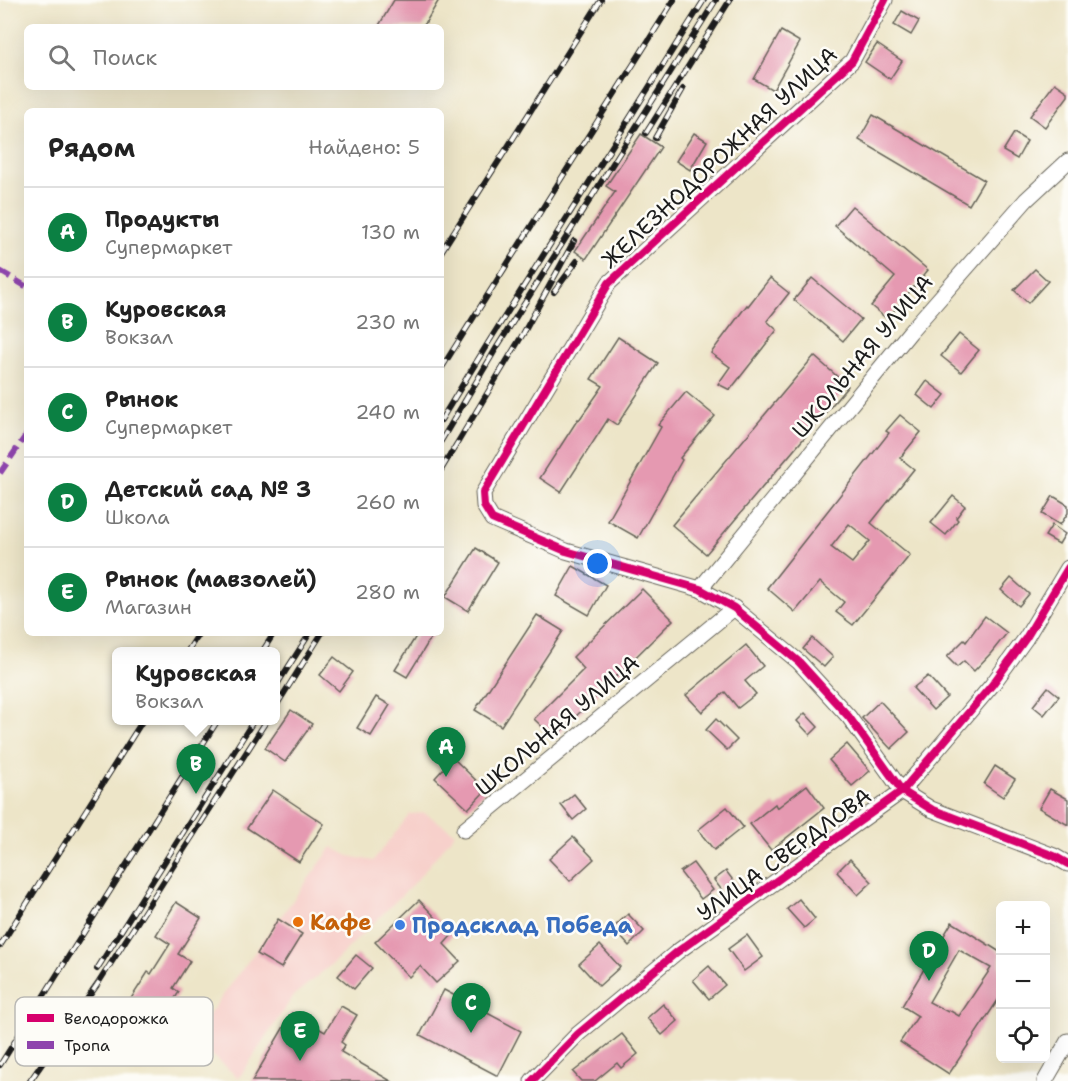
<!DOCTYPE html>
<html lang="ru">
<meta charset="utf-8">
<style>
body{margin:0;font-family:"Shantell Sans",sans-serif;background:#f6f6f6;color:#222}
.controls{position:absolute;right:18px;bottom:18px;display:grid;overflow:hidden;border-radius:9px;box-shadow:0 6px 24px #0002}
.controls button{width:54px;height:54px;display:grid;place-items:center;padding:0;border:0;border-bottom:2px solid #e0e0e0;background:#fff;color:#222;font:30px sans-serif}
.you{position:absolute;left:598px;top:564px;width:21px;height:21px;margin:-15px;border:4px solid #fff;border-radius:50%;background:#1a73e8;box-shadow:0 0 0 9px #1a73e833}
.badge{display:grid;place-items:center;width:39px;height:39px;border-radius:50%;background:#0b8043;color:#fff;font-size:20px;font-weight:700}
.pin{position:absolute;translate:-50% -50px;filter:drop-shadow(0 2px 3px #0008)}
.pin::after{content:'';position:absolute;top:32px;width:21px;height:18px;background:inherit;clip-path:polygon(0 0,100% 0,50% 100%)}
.popup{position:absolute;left:112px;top:647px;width:168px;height:78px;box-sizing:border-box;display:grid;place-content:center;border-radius:9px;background:#fff;filter:drop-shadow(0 2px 4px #0005);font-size:20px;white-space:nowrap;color:#767676}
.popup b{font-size:22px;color:#222}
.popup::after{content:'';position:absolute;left:50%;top:100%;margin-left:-12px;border:12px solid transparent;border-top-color:#fff}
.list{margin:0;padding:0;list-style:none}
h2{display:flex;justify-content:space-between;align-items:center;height:78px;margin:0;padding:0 24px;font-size:26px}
h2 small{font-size:20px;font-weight:400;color:#767676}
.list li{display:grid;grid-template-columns:39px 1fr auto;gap:18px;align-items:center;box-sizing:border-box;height:90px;padding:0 24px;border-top:2px solid #e0e0e0}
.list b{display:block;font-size:22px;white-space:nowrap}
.list p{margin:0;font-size:20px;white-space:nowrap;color:#767676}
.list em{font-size:20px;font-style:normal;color:#767676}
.icon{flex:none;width:33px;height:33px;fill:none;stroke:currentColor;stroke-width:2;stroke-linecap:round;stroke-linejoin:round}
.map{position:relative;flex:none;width:1068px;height:1081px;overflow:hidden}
.search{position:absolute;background:#fff;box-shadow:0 6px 24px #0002;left:24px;top:24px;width:420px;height:66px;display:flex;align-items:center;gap:15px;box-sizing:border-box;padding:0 21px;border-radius:9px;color:#767676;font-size:22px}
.panel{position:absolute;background:#fff;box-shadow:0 6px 24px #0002;left:24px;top:108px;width:420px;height:528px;border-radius:9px}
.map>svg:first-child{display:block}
.built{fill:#f7d0cb}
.building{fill:#e599b1;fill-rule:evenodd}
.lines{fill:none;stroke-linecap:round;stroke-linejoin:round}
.minor-casing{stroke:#656258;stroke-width:17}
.minor{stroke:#fff;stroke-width:15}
.rail-casing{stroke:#1c1c1c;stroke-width:6}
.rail{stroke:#fdfcf7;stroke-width:4;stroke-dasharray:11;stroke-linecap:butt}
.quiet{stroke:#8e44ad;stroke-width:6;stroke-dasharray:12 6;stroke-linecap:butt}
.cycleway-casing{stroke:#fdfcf7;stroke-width:11}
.cycleway{stroke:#d6006c;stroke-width:8}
.food-dot{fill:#e8710a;stroke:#fdfcf7;stroke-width:2}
.shop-dot{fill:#3f7fe0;stroke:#fdfcf7;stroke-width:2}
.labels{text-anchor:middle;stroke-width:5;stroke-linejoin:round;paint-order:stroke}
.street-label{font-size:22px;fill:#1c1c1c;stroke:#fdfcf7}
.food-label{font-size:22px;font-weight:bold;fill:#c56008;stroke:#fdfcf7;text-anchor:start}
.shop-label{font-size:22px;font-weight:bold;fill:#366cbe;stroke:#fdfcf7;text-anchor:start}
.key{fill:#fdfcf7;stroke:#bab9b5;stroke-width:1.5}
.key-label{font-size:16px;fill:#1c1c1c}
</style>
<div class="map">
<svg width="1068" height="1081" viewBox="0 0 1068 1081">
<rect width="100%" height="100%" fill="#fdfcf7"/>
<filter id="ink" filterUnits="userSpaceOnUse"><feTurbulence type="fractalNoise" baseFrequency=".0167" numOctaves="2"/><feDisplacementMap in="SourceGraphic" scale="12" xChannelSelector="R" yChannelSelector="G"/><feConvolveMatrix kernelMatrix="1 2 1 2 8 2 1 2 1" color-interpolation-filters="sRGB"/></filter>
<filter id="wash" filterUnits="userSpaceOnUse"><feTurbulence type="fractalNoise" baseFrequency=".008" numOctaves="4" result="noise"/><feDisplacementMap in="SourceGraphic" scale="24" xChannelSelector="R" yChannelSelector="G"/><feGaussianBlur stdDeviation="1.35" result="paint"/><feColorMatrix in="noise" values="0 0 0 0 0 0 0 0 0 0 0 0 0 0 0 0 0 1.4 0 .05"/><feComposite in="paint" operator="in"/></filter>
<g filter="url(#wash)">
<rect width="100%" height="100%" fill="#ede5c8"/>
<polygon class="built" points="425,813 455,833 416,881 332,964 294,995 239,1078 191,1039 332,847 349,856 373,861 410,814"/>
<g id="blocks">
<g class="building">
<polygon points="394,0 439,0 423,27 378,27"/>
<polygon points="902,11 919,21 911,35 894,25"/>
<polygon points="781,31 800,42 773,90 754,79"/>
<polygon points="877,44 902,61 890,79 865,62"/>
<polygon points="1055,83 1068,92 1068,96 1045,127 1030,116"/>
<polygon points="873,115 984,180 969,205 859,140"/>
<polygon points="694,133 707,141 690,170 676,161"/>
<polygon points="1014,133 1027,141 1017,159 1003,151"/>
<polygon points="641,134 661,147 586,259 575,251 615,192 606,186"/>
<polygon points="852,206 928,270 887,319 871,306 895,277 835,226"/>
<polygon points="1035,269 1048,281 1028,303 1014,290"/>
<polygon points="770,278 789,293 767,321 777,330 730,390 718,384 730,367 711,353 747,305 748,306"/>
<polygon points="812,278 861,319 843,341 794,300"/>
<polygon points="959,334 979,350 961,372 941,356"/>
<polygon points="618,337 658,363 617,425 608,419 561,492 540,478 578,419 579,420 603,386 591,379"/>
<polygon points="814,356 848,386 706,554 672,525"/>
<polygon points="927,381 945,395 934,409 917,395"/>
<polygon points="686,392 715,416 680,458 682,460 638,538 608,521 661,427 658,425"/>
<path d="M 900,415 L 921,432 L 900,458 L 914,469 L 871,523 L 910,555 L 853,625 L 836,612 L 844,602 L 820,582 L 795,612 L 767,588 L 889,433 L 886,431 ZM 849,524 L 870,541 L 852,563 L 831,547 Z"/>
<polygon points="953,496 965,506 956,518 958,520 946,535 931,523"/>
<polygon points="1053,496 1068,505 1068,513 1060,525 1042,514"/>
<polygon points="1052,525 1065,534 1059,544 1045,536"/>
<polygon points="476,548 498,562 468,611 445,597"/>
<polygon points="573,566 606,585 589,615 556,596"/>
<polygon points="1011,578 1029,594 1019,606 1001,590"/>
<polygon points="642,589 673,620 554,738 534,719 584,669 573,657"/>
<polygon points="537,615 563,631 501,726 475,710"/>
<polygon points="985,616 1007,633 991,653 974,671 964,661 957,667 947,657 964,640 966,642"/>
<polygon points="418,633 434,633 407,677 395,670"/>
<polygon points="812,638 833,657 824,667 803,649"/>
<polygon points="746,645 763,666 745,681 756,694 738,708 725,692 702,712 686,695"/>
<polygon points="334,657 353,672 339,691 320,675"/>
<polygon points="928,676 947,697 933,710 913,688"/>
<polygon points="1048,687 1059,696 1044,715 1033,706"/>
<polygon points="376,697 390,705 371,736 357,728"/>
<polygon points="880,701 909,732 891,749 862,718"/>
<polygon points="291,710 312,724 285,762 265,748"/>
<polygon points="805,713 818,727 810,735 797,721"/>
<polygon points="716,719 737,740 727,750 706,730"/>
<polygon points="847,744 870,771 852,786 829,760"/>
<polygon points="453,758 486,790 468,809 435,778"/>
<polygon points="995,766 1015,779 1003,797 984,784"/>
<polygon points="807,785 824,808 771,850 750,824 775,804 777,808"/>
<polygon points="1050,789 1068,799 1068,825 1039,808"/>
<polygon points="273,790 324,824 299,862 247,828"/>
<polygon points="574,794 586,809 573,820 561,805"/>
<polygon points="727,807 743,827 714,850 698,830"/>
<polygon points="573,837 594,859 570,881 549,859"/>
<polygon points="850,859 872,882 858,895 837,872"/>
<polygon points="693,863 713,890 701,899 680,872"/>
<polygon points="726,871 739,888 727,897 714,880"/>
<polygon points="799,899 815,919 804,928 787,909"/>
<polygon points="419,900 452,935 444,944 460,961 436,983 420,966 409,977 375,942"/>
<polygon points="176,902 201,918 178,954 190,961 173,988 179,992 135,1062 103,1042 148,972 151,974 170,944 156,935"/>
<polygon points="628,914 644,931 629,946 613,928"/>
<polygon points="278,919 302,934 281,968 257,954"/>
<path d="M 952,922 L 1000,952 L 1000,997 L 949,1074 L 900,1042 L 918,1016 L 902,1006 ZM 959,950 L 991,968 L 959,1016 L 949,1010 L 948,1012 L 929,1002 Z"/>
<polygon points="747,935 763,957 744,971 728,949"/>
<polygon points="600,945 620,967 599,986 579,964"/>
<polygon points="356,955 372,968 354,989 338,976"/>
<polygon points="709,966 725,985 709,999 693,980"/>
<polygon points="444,990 521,1031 498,1076 420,1035"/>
<polygon points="663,1004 678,1021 662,1035 647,1018"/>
<polygon points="341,1006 357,1015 341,1042 345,1045 341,1052 391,1081 252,1081 292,1013 325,1032"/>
<polygon points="79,1020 87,1026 73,1046 64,1039"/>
<polygon points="622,1034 638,1054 621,1068 617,1063 595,1081 581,1081 573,1072"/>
</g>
</g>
</g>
<g filter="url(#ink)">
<use href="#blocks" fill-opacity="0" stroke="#656258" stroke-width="1.5"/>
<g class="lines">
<g class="minor-casing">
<g id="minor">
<polyline points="885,0 852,61 609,283 483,493 484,506 492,519 566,551 700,589 734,608 799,662 849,717 902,791 931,809 1054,856 1068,864"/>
<polyline points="700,589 910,332 1026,200 1068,161"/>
<polyline points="464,830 734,608"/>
<polyline points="532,1081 578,1034 677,952 902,791 992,685 1026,638 1068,568"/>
<polyline points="1045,1081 1068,1041"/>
</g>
</g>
<use href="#minor" class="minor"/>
<g class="rail-casing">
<g id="rail">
<polyline points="646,133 730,0"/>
<polyline points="655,138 683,89"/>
<polyline points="441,252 601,0"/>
<polyline points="554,292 577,261"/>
<polyline points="441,369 674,0"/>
<polyline points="441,420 488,343 704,0"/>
<polyline points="441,441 497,347 716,0"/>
<polyline points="441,470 523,334 574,241"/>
<polyline points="187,652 199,633"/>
<polyline points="262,652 274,633"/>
<polyline points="276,686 310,633"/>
<polyline points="276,706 322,633"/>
<polyline points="0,946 143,720"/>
<polyline points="97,969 254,720"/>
<polyline points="0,1065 218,720"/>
<polyline points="30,1081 97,985 267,720"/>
</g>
</g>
<use href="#rail" class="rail"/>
<g class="quiet">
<polyline points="0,271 27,287"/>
<polyline points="0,473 27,434"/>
</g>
<g class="cycleway-casing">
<g id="cycleway">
<polyline points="885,0 852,61 609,283 483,493 484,506 492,519 566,551 700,589 734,608 799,662 849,717 902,791 931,809 1054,856 1068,864"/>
<polyline points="532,1081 578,1034 677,952 902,791 992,685 1026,638 1068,568"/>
</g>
</g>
<use href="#cycleway" class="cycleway"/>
</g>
</g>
<circle class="food-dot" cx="298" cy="922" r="6"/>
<circle class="shop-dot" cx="400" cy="925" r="6"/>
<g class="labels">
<g class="street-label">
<text transform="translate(719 157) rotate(-43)" y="8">ЖЕЛЕЗНОДОРОЖНАЯ УЛИЦА</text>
<text transform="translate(862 356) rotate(-50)" y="8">ШКОЛЬНАЯ УЛИЦА</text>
<text transform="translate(557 725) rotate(-40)" y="8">ШКОЛЬНАЯ УЛИЦА</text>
<text transform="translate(784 854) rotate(-36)" y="8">УЛИЦА СВЕРДЛОВА</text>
</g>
<g class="food-label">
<text x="310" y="930">Кафе</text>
</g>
<g class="shop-label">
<text x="412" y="933">Продсклад Победа</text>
</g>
</g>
<rect x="15" y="997" width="198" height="69" rx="9" class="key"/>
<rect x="27" y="1014" width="27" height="8" fill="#d6006c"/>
<rect x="27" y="1041" width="27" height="8" fill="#8e44ad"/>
<g class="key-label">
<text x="64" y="1024">Велодорожка</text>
<text x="64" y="1051">Тропа</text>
</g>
</svg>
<div class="controls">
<button>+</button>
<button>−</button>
<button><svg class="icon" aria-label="locate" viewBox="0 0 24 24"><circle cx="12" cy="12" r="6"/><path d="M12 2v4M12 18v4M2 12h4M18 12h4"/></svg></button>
</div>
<div class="you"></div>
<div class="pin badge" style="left:446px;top:777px">A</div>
<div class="pin badge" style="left:196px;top:794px">B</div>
<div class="popup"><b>Куровская</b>Вокзал</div>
<div class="pin badge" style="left:471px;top:1033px">C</div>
<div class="pin badge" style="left:929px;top:981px">D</div>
<div class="pin badge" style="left:300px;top:1061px">E</div>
<div class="search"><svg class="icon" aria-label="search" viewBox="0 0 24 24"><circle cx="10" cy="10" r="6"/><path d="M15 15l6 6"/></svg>Поиск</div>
<section class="panel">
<h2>Рядом<small>Найдено: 5</small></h2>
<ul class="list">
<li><span class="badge">A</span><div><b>Продукты</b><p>Супермаркет</p></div><em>130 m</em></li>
<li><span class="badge">B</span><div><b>Куровская</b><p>Вокзал</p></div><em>230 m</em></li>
<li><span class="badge">C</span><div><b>Рынок</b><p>Супермаркет</p></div><em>240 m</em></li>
<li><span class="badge">D</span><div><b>Детский сад № 3</b><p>Школа</p></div><em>260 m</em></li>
<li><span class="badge">E</span><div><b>Рынок (мавзолей)</b><p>Магазин</p></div><em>280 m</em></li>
</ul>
</section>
</div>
